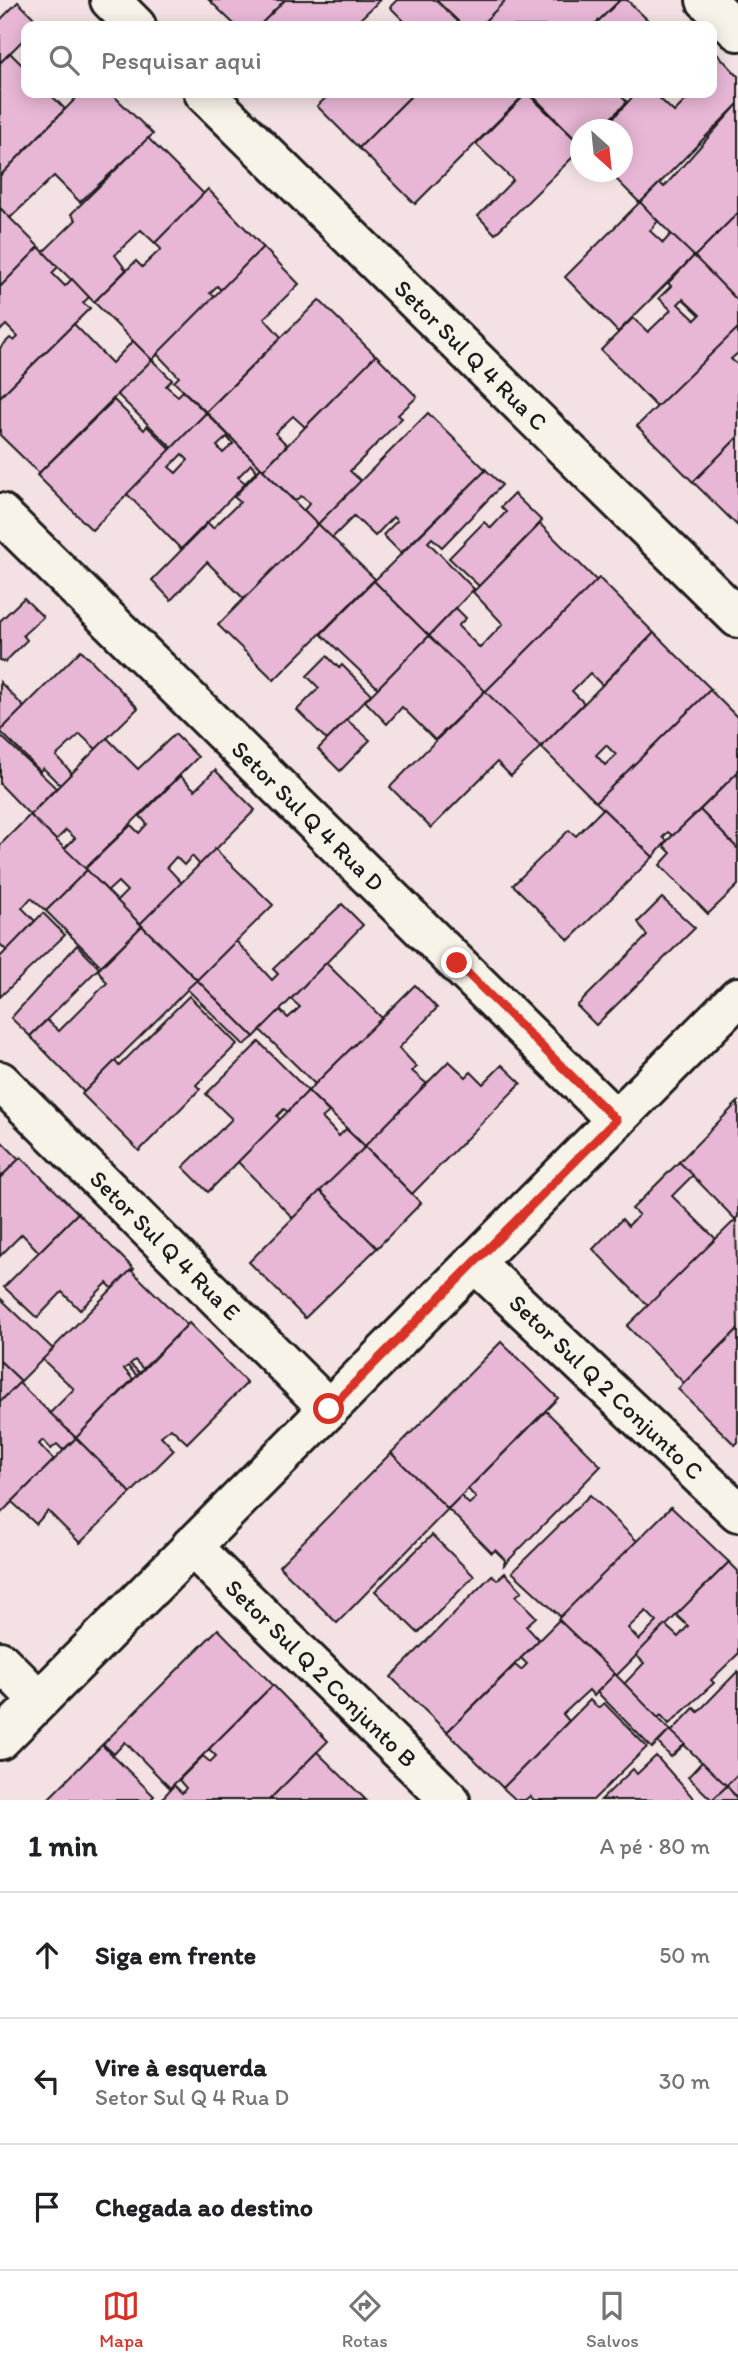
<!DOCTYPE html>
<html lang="pt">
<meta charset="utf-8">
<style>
body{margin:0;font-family:Itim,sans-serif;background:#f2f2f2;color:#202124}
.compass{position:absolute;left:570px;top:119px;width:63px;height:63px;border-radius:50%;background:#fff;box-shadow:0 4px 18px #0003;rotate:153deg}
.stop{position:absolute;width:21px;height:21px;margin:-16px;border:5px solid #d93025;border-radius:50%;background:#fff}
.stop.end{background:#d93025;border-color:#fff;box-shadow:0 2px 7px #0008}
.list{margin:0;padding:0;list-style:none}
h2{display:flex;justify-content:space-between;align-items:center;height:91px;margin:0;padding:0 28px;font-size:30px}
h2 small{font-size:23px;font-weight:400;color:#757577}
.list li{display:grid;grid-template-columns:46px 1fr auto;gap:21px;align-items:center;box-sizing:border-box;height:126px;padding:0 28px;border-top:2px solid #e0e0e0}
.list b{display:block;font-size:26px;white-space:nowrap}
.list p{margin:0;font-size:23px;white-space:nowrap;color:#757577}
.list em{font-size:23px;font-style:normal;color:#757577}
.icon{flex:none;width:38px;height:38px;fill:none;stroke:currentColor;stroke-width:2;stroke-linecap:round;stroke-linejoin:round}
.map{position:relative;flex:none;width:738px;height:1800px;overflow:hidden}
.search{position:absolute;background:#fff;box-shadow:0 4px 18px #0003;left:21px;right:21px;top:21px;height:77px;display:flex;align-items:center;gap:18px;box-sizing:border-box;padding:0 24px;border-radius:14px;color:#757577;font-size:26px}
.sheet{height:469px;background:#fff}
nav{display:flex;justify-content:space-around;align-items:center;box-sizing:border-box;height:98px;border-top:2px solid #e0e0e0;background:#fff;font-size:19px;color:#757577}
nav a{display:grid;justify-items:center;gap:4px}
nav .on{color:#d93025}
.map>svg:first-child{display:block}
.building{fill:#e9b7d6;stroke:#1c1c1c;stroke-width:2;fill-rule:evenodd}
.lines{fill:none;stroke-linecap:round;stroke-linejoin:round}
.street-casing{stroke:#1c1c1c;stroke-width:44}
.street{stroke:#f7f3e8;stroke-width:38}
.route{stroke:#d93025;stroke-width:9}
.labels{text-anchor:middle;stroke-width:5;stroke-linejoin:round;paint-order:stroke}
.street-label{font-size:24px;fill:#1c1c1c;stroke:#f7f3e8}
</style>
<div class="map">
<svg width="738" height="1800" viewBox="0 0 738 1800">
<rect width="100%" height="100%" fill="#f3e1e3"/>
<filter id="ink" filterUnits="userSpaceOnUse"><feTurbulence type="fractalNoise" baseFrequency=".0143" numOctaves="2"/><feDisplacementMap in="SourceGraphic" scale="14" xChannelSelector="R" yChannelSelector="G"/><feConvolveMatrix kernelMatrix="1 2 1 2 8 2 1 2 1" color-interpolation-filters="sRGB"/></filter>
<g filter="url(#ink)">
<g class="building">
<polygon points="209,0 285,0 259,26 236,26"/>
<polygon points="285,0 380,0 353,26 259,26"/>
<polygon points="397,0 436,0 463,26 409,26 390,7"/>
<polygon points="436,0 505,0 506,1 480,26 463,26"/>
<polygon points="620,0 627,0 654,26 593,26"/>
<polygon points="620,0 593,26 480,26 506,0"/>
<polygon points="18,2 39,23 26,26 26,37 0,63 0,20"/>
<polygon points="712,48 738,76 738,104 640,203 609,172 622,172 622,130 602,130 636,93 654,93 674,112 693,93 712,93"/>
<polygon points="10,53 26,69 26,93 49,93 65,109 0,176 0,63"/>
<polygon points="81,93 111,93 153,134 80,202 54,176 10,218 0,208 0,176"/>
<polygon points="331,93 414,93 359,148 317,106"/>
<polygon points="414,93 516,93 521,98 415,204 359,148"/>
<polygon points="527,93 580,144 580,150 495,234 478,216 513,180 476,144"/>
<polygon points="530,93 618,93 627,102 599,130 580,130 580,144"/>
<polygon points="738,104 738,213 694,257 640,203 660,183 664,187"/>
<polygon points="148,138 204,194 155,243 141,230 115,255 126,270 94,302 43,252 76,220 71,214"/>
<polygon points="208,189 263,247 221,290 217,286 210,293 215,296 152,360 94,302 136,261 142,267 161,249 155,243"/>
<polygon points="640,202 658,221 650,231 663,243 671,234 694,256 618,332 565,277"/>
<polygon points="0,208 39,247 0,287"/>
<polygon points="738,213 738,301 694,257"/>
<polygon points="39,247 58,267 52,273 65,286 72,279 89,297 83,303 90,308 0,397 0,348 10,338 14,341 18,337 6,325 0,331 0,287"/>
<polygon points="263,247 299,284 264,318 281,337 206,412 174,382 179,377 157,354"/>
<path d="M 694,256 L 738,301 L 738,328 L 657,407 L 601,350 L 633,318 L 648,332 L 671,310 L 659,298 L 671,286 L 668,283 ZM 683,299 L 700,315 L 695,320 L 678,304 Z"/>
<polygon points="319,300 376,356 305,427 293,416 275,433 287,445 263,470 206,412"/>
<polygon points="74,324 112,363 133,341 152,360 39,473 0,435 0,397"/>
<polygon points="738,328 738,353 731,359 738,365 738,437 693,482 637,426"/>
<polygon points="376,355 417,397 398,415 402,418 350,471 361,481 318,524 304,510 310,503 301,496 295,501 263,470"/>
<polygon points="152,360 172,380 166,386 178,396 183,391 206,413 172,448 117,394"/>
<polygon points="114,400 144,430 147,426 171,450 92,530 37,475"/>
<path d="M 206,413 L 261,468 L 181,549 L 127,494 ZM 227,437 L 233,444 L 223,453 L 217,446 ZM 182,454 L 188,460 L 176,473 L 169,467 ZM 251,464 L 257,471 L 245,483 L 238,477 Z"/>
<polygon points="428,413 486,470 401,553 383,535 397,521 393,517 375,536 354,516 332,538 318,524"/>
<polygon points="738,437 738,526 693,482"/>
<polygon points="261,468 318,525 244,599 207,562 171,600 152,580 208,523 213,528 240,502 234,497"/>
<polygon points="486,470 502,485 442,547 432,538 428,542 474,589 429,636 374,581"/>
<polygon points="514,494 542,521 479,586 449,558 484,522 491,528 506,512 501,507"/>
<polygon points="318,524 375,579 274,680 218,625"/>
<polygon points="540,524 597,581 485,692 429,636 456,608 466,618 458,626 480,648 503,624 473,592"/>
<polygon points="599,578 654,633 602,685 590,673 572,691 584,703 541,747 485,692"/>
<polygon points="374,581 429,636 378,688 321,634"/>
<polygon points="24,598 43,617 23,635 27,640 5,662 0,660 0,621"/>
<path d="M 654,633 L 711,689 L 596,802 L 541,747 ZM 606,745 L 616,755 L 605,765 L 596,755 Z"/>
<polygon points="429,636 485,691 435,740 402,707 387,724 365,701"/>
<polygon points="81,650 138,708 96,749 80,734 56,756 72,773 60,785 43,768 40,771 0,731"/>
<polygon points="327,656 339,668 342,665 371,694 327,740 297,710 319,688 307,676"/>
<polygon points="0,682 24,707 0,731"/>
<polygon points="710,690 738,718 738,772 673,836 668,832 663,837 667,841 653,857 596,802"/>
<polygon points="485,691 541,747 511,776 497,762 431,828 390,787"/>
<polygon points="347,720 370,740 340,771 318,749"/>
<polygon points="175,734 198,757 85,869 64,849 75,838 66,830 56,840 30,815 107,738 138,769"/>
<polygon points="0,735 56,788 30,815 0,784"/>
<polygon points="215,770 255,810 200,865 192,856 184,865 176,857 167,867 182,883 140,924 117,901 127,891 118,882 108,891 85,869 131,825 139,833 147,824 140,816 180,776 195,790"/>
<polygon points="738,772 738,849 700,810"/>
<polygon points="603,809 653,857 569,940 513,885 569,830 576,836"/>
<polygon points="700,810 738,849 738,885 708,914 660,865 671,853 664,846 667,841"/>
<polygon points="30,815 87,870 46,911 31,898 22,908 35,921 7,951 0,944 0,845"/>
<polygon points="215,849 273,905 197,980 140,924"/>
<polygon points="87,870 142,926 101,966 46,911"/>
<polygon points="662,898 695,928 596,1025 577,1006 647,936 638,922"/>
<polygon points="342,904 363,925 254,1037 197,980 236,941 272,980 278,974 273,969"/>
<polygon points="43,913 65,935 0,997 0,957"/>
<polygon points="142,926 197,980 84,1092 30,1036 47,1020 59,1031 107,983 98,970"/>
<polygon points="77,945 99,968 30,1036 11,1018"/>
<polygon points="326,963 382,1018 315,1084 260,1030 280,1010 288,1018 300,1007 291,999"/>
<polygon points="197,980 254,1037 244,1045 187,989"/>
<polygon points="415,985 437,1008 399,1048 417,1067 412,1071 427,1084 365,1146 308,1091"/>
<polygon points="189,996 237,1044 196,1085 200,1089 139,1151 82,1094 115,1061 119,1066"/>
<polygon points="259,1042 308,1091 288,1112 284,1109 277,1116 280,1120 208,1192 183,1167 232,1119 206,1094"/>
<polygon points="449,1061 466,1077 471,1072 483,1084 502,1065 521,1083 412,1194 365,1146"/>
<polygon points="308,1091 329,1112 322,1118 339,1136 346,1129 365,1147 294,1219 238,1162"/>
<polygon points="738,1102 738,1217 735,1219 679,1162"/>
<polygon points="0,1140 19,1159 0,1178"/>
<polygon points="365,1147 421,1203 377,1248 320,1191"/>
<polygon points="21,1157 78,1213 39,1252 22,1234 0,1256 0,1178"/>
<polygon points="679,1162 693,1175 672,1196 716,1239 648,1306 593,1249 622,1219 628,1226 639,1215 632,1209"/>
<polygon points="320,1191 377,1248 305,1318 249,1262"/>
<polygon points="78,1213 134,1269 113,1289 107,1283 80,1310 62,1292 37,1318 4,1287"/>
<polygon points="736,1219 738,1329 684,1383 627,1326"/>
<polygon points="131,1270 187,1325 143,1369 135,1360 130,1364 140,1373 137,1376 128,1366 124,1369 133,1379 76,1438 50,1413 74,1389 42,1359"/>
<polygon points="0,1298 53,1349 21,1381 0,1361"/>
<polygon points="189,1323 247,1383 187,1443 171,1428 161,1436 174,1450 131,1493 76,1438"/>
<polygon points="738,1329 738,1442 735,1445 678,1389"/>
<polygon points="501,1342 558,1398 448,1509 391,1453"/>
<polygon points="0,1361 21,1381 0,1402"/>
<polygon points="19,1383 76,1438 63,1450 57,1444 51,1449 43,1440 39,1444 54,1460 0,1514 0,1402"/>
<polygon points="546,1411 601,1466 504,1565 505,1560 495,1550 492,1553 448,1509 461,1496 469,1504 476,1498 468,1489"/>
<polygon points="76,1438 131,1493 80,1543 48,1511 36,1524 12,1502"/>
<polygon points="391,1453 448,1509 337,1623 279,1566"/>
<polygon points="590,1495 637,1541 561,1617 512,1572"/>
<path d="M 671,1507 L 729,1562 L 616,1676 L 558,1619 ZM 646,1611 L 657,1622 L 639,1640 L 628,1628 Z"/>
<polygon points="432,1535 474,1576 418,1633 375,1591"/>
<polygon points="729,1562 738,1571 738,1654 711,1680 714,1683 669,1724 661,1715 658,1718 624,1684 644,1663 636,1655 665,1625 678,1637 688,1626 676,1615"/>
<polygon points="505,1573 522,1591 516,1596 536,1617 526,1626 539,1640 447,1732 391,1677 492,1575 497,1580"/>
<polygon points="559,1620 615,1674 594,1696 589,1690 563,1714 569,1721 503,1788 447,1732 515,1665 521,1670 527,1664 521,1658"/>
<polygon points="218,1629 273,1685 170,1788 125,1742 114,1754 103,1744"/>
<polygon points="738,1671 738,1774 726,1786 671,1732 694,1708 698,1712"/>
<polygon points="615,1674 670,1730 652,1748 597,1692"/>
<polygon points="273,1685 328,1741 269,1800 161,1800 174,1785 182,1793 186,1788 179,1780 203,1756 210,1762 216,1756 209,1749"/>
<polygon points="590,1700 598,1708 604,1703 647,1747 593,1800 534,1800 530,1796 525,1800 516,1800 503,1788"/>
<polygon points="670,1730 685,1744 671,1757 658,1743"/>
<polygon points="102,1745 154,1796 150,1800 47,1800"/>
<polygon points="317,1752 366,1800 269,1800"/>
<polygon points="656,1756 695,1800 601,1800 633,1769 637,1774"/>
<polygon points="702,1762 727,1786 712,1800 688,1777"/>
<polygon points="738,1774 738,1798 726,1786"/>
<polygon points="727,1786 738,1800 712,1800"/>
</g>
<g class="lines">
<g class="street-casing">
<g id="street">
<polyline points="110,0 136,26"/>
<polyline points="706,0 738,31"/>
<path id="s1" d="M 204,93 L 738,618"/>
<path id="s2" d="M 0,513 L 616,1120"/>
<path id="s3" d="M 0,1081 L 329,1409"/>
<path id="s4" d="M 474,1262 L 738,1512"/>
<path id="s5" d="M 191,1546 L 450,1800"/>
<polyline points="0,1661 39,1700"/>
<polyline points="0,1740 738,997"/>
</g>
</g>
<use href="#street" class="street"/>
</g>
</g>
<g class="lines" filter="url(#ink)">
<polyline class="route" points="329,1409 616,1120 457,963"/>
</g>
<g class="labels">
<g class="street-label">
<text dy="8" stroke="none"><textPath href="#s1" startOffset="374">Setor Sul Q 4 Rua C</textPath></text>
<text dy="8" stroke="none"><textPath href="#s2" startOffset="432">Setor Sul Q 4 Rua D</textPath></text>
<text dy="8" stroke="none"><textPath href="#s3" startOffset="233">Setor Sul Q 4 Rua E</textPath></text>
<text dy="8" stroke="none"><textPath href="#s4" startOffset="182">Setor Sul Q 2 Conjunto C</textPath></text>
<text dy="8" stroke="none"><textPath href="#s5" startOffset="182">Setor Sul Q 2 Conjunto B</textPath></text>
</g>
</g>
</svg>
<svg class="compass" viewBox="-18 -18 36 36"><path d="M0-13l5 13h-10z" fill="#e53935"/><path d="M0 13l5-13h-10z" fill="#757577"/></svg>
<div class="stop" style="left:329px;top:1409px"></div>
<div class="stop end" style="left:457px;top:963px"></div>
<div class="search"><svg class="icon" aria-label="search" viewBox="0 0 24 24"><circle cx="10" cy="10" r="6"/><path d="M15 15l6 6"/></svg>Pesquisar aqui</div>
</div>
<section class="sheet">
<h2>1 min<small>A pé · 80 m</small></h2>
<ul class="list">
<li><svg class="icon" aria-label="ahead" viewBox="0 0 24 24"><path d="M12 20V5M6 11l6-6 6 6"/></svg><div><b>Siga em frente</b></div><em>50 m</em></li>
<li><svg class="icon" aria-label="left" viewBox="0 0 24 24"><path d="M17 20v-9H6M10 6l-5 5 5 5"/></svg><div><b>Vire à esquerda</b><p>Setor Sul Q 4 Rua D</p></div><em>30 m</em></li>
<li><svg class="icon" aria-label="arrive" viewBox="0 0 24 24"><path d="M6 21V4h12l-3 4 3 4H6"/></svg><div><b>Chegada ao destino</b></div></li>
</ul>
</section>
<nav>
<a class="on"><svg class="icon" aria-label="map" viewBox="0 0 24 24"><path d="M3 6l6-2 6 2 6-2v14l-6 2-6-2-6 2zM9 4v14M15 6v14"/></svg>Mapa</a>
<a><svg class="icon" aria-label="directions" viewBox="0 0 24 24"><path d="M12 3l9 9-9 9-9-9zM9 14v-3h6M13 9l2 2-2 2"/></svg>Rotas</a>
<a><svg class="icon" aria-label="saved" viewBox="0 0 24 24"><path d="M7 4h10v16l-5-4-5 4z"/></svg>Salvos</a>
</nav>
